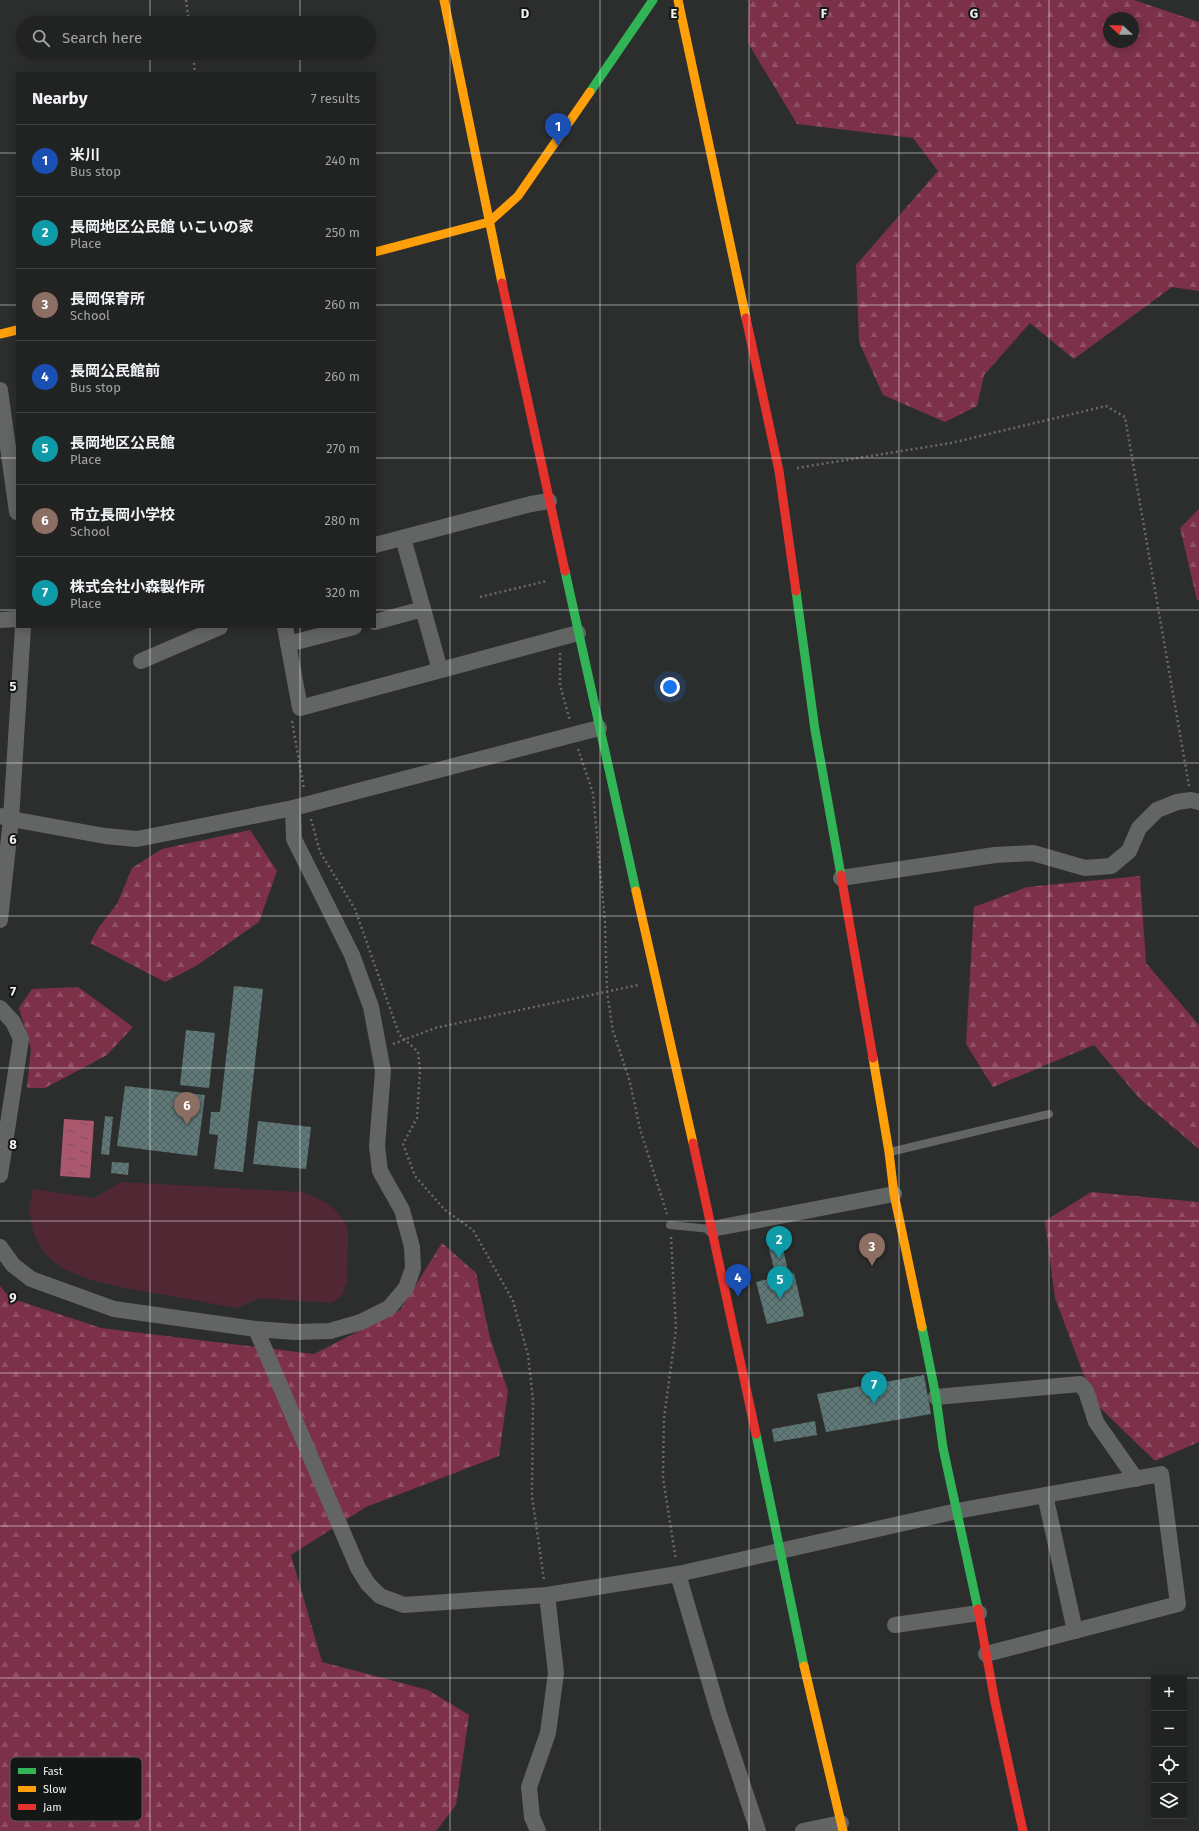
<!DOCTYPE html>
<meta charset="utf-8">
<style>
body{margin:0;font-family:"Fira Sans","Noto Sans JP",sans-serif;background:#292a2a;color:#f1f3f6}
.controls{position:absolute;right:12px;bottom:12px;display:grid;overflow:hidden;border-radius:0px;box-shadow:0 2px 10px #0003}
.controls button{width:36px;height:36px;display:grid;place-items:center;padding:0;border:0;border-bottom:1px solid #3e3f40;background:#212222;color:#f1f3f6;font:20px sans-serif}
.compass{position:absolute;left:1103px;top:12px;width:36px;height:36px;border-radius:50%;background:#212222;box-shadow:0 2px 10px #0003;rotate:291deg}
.you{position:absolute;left:670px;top:687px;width:14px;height:14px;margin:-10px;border:3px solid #fff;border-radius:50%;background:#1a73e8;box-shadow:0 0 0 6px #1a73e833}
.badge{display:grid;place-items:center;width:26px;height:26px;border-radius:50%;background:#bca0f2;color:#fff;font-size:13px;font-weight:700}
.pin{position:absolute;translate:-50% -33px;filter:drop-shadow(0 1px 2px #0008)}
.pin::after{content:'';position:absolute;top:21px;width:14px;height:12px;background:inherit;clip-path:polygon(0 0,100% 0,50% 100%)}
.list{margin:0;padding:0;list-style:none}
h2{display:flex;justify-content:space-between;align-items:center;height:52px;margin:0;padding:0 16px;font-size:17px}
h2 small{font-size:13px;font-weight:400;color:#a2a4a5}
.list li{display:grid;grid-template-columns:26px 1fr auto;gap:12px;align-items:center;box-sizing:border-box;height:72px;padding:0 16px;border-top:1px solid #3e3f40}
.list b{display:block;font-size:15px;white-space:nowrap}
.list p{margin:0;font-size:13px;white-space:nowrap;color:#a2a4a5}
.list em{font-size:13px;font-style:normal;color:#a2a4a5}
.icon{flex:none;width:22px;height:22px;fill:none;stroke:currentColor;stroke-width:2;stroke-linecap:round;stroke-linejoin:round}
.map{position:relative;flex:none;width:1199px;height:1831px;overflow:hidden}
.search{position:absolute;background:#212222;box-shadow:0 2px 10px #0003;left:16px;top:16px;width:360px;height:44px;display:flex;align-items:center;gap:10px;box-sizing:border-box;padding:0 14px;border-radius:22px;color:#a2a4a5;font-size:15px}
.panel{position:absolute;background:#212222;box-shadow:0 2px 10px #0003;left:16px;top:72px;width:360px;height:556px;border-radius:0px}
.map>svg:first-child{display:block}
.forest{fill:url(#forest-firs);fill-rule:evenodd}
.park{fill:#512733}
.water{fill:url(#water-ripples)}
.building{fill:url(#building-cross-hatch)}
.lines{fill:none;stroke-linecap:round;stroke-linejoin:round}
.path{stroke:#686a68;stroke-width:2.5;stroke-dasharray:2 3;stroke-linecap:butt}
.lane{stroke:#636564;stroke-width:8}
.street{stroke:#636564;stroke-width:16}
.fast{stroke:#30b455;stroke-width:9}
.slow{stroke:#ff9f0a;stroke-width:9}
.jam{stroke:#e5322d;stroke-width:9}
.grid{fill:none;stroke:#f0f2f2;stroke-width:1;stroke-opacity:0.55}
.key{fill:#151616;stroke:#575858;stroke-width:1}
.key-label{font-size:11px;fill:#f0f2f2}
.grid-label{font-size:13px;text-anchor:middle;font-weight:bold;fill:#f0f2f2;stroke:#151616;stroke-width:4;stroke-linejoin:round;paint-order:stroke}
</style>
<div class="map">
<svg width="1199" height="1831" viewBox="0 0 1199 1831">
<defs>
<pattern id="forest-firs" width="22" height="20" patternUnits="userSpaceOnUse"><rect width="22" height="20" fill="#7c3149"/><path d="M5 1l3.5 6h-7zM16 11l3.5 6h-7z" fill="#8f4f64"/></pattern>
<pattern id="water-ripples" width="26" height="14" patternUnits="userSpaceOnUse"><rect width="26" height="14" fill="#ab586f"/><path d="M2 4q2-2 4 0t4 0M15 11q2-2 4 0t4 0" fill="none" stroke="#7e515e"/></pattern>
<pattern id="building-cross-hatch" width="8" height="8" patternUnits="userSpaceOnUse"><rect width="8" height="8" fill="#5e7978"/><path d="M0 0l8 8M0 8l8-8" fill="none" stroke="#536160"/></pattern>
</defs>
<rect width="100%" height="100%" fill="#2c2e2d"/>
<g class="forest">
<path d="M 749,0 L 1134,0 L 1199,22 L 1199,291 L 1172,287 L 1074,359 L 1030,323 L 984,375 L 977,406 L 945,422 L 883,395 L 859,342 L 856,265 L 938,171 L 913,138 L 797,124 L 748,43 ZM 1109,18 L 1133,18 L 1133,42 L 1109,42 Z"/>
<polygon points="1199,509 1199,600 1197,600 1180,528"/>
<polygon points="250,830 277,871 259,922 196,966 165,982 90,943 99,927 117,904 132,868 162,849"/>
<polygon points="1140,876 1146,963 1199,1025 1199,1149 1140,1099 1094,1045 993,1087 966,1044 974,907 1027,887"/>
<polygon points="78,987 133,1027 107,1055 45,1088 27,1088 31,1049 19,1008 32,989"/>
<polygon points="1091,1192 1199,1202 1199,1442 1155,1461 1094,1402 1055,1298 1045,1221"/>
<polygon points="442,1243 476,1273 490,1338 508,1391 499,1456 366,1507 291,1555 322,1662 428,1690 469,1715 456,1805 436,1831 0,1831 0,1286 10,1298 101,1328 314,1354 400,1310"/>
</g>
<polygon class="park" points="122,1182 302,1192 327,1203 338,1213 348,1228 347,1282 342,1296 331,1303 260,1298 237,1308 120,1287 91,1280 66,1270 52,1261 40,1247 33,1231 29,1210 33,1189 94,1198"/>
<polygon class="water" points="64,1119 94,1121 90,1178 60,1176"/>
<g class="building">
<polygon points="234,986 263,989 243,1172 214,1169 218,1135 209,1134 211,1112 220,1112"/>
<polygon points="186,1030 215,1033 209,1088 180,1085"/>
<polygon points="125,1086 205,1095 197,1156 117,1146"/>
<polygon points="105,1116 113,1117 109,1155 101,1154"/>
<polygon points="258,1121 311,1127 306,1169 253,1164"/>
<polygon points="112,1162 129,1163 128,1175 111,1173"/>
<polygon points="782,1244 788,1271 775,1273 769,1248"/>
<polygon points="794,1273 804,1316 767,1324 756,1282"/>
<polygon points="924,1375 931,1414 826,1432 817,1394"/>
<polygon points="815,1421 817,1435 774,1442 772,1429"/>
</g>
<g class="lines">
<g class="path">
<polyline points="186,0 189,23"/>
<polyline points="193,53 195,73"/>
<polyline points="797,468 951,443 1106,406 1125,417 1189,786"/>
<polyline points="480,597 547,581"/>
<polyline points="560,653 560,685 570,721"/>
<polyline points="292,721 304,789"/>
<polyline points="578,749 593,793 605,922 607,992 613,1031 630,1082 640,1129 667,1214"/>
<polyline points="311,819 320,852 355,909 399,1034 418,1052 420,1071 417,1118 403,1144 415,1176 445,1210 473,1230 513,1301 528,1355 533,1400 532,1496 544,1580"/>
<polyline points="393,1044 435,1028 638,985"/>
<polyline points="671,1237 676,1329 664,1418 663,1478 676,1560"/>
</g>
<g class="lane">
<polyline points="890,1152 1049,1114"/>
<polyline points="670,1225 711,1229"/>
</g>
<g class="street">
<polyline points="0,390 17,512"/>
<polyline points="403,538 423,609"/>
<polyline points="375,545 531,504 549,501"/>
<polyline points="0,620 17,619"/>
<polyline points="375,622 423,609 440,670"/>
<polyline points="285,627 300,708 578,633"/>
<polyline points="288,644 354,627"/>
<polyline points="141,661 220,627"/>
<polyline points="0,816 11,819 105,836 137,839 293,808 599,728"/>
<polyline points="841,878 995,855 1033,853 1085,868 1111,866 1129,851 1139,828 1157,810 1177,802 1191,800 1199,802"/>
<polyline points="0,920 11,819 23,627"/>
<polyline points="0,1008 13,1022 21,1039 0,1175"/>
<polyline points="712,1229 894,1194"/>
<polyline points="0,1247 13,1265 31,1279 114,1309 256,1329 295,1332 330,1331 361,1322 389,1308 406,1288 413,1268 412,1247 402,1210 380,1171 377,1146 383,1071 371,1007 352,955 294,839 293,808"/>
<polyline points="256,1329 358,1568 368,1584 380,1596 404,1605 547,1595 678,1574 957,1511 1161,1474 1178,1604 986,1654"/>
<polyline points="936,1397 1080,1384 1086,1391 1096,1422 1136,1479"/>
<polyline points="1045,1495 1075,1631"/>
<polyline points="678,1574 719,1714 758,1831"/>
<polyline points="895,1625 979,1613"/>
<polyline points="538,1831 532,1817 529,1787 548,1733 556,1673 547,1595"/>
<polyline points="803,1831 841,1823"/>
</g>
<g class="fast">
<polyline points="590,92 653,0"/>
<polyline points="565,571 636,891"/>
<polyline points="796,591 815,730 841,875"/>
<polyline points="922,1327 936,1397 943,1448 978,1609"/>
<polyline points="756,1434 804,1666"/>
</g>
<g class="slow">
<polyline points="444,0 502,283"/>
<polyline points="678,0 746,318"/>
<polyline points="375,252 489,222 518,196 590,92"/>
<polyline points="0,334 17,330"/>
<polyline points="636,891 693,1143"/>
<polyline points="873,1058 889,1152 894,1194 922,1327"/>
<polyline points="804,1666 843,1831"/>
</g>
<g class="jam">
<polyline points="502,283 565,571"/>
<polyline points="746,318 779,471 796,591"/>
<polyline points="841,875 873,1058"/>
<polyline points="693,1143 756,1434"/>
<polyline points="978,1609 995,1702 1023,1831"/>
</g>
</g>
<path class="grid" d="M 150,0 L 150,23M 300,0 L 300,23M 450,0 L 450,1831M 600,0 L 600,1831M 749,0 L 749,1831M 899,0 L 899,1831M 1049,0 L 1049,1831M 150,53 L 150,73M 300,53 L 300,73M 0,153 L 17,153M 375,153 L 1199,153M 0,305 L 17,305M 375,305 L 1199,305M 0,458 L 17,458M 375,458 L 1199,458M 0,610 L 17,610M 375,610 L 1199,610M 150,627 L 150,1831M 300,627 L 300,1831M 0,763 L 1199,763M 0,916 L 1199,916M 0,1068 L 1199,1068M 0,1221 L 1199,1221M 0,1373 L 1199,1373M 0,1526 L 1199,1526M 0,1678 L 1154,1678M 1184,1678 L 1199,1678"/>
<rect x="10" y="1757" width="132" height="64" rx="6" class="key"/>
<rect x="18" y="1768" width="18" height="6" fill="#30b455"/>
<rect x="18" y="1786" width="18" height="6" fill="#ff9f0a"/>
<rect x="18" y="1804" width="18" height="6" fill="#e5322d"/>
<g class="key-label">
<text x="43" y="1775">Fast</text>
<text x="43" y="1793">Slow</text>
<text x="43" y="1811">Jam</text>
</g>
<g class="grid-label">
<text x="525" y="18">D</text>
<text x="674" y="18">E</text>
<text x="824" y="18">F</text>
<text x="974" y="18">G</text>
<text x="13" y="691">5</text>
<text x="13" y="844">6</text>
<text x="13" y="996">7</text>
<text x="13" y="1149">8</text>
<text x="13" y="1302">9</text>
</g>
</svg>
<div class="controls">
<button>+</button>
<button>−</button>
<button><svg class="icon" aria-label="locate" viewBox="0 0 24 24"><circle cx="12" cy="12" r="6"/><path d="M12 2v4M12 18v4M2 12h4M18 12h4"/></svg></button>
<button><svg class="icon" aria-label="layers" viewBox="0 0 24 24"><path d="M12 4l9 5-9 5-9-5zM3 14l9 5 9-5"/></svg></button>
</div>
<svg class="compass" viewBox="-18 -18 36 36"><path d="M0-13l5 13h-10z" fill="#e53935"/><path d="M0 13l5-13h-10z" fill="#a2a4a5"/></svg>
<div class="you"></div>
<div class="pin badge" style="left:558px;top:146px;background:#1a4fb4">1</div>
<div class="pin badge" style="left:779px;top:1259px;background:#0f9aa8">2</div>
<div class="pin badge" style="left:872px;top:1266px;background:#8d6e63">3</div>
<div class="pin badge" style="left:738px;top:1297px;background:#1a4fb4">4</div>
<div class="pin badge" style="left:780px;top:1299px;background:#0f9aa8">5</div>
<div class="pin badge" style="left:187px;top:1125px;background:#8d6e63">6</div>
<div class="pin badge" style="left:874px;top:1404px;background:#0f9aa8">7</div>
<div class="search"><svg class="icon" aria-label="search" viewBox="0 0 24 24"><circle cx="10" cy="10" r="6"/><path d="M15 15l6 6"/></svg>Search here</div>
<section class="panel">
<h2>Nearby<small>7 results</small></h2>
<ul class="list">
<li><span class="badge" style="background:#1a4fb4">1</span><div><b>米川</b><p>Bus stop</p></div><em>240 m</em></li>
<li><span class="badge" style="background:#0f9aa8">2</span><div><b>長岡地区公民館 いこいの家</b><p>Place</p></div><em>250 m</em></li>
<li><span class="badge" style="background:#8d6e63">3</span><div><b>長岡保育所</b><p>School</p></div><em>260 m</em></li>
<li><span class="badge" style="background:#1a4fb4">4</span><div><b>長岡公民館前</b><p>Bus stop</p></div><em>260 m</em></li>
<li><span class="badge" style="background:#0f9aa8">5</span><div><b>長岡地区公民館</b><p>Place</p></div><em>270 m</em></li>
<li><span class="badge" style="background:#8d6e63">6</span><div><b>市立長岡小学校</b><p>School</p></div><em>280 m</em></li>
<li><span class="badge" style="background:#0f9aa8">7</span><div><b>株式会社小森製作所</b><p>Place</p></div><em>320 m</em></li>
</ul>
</section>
</div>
